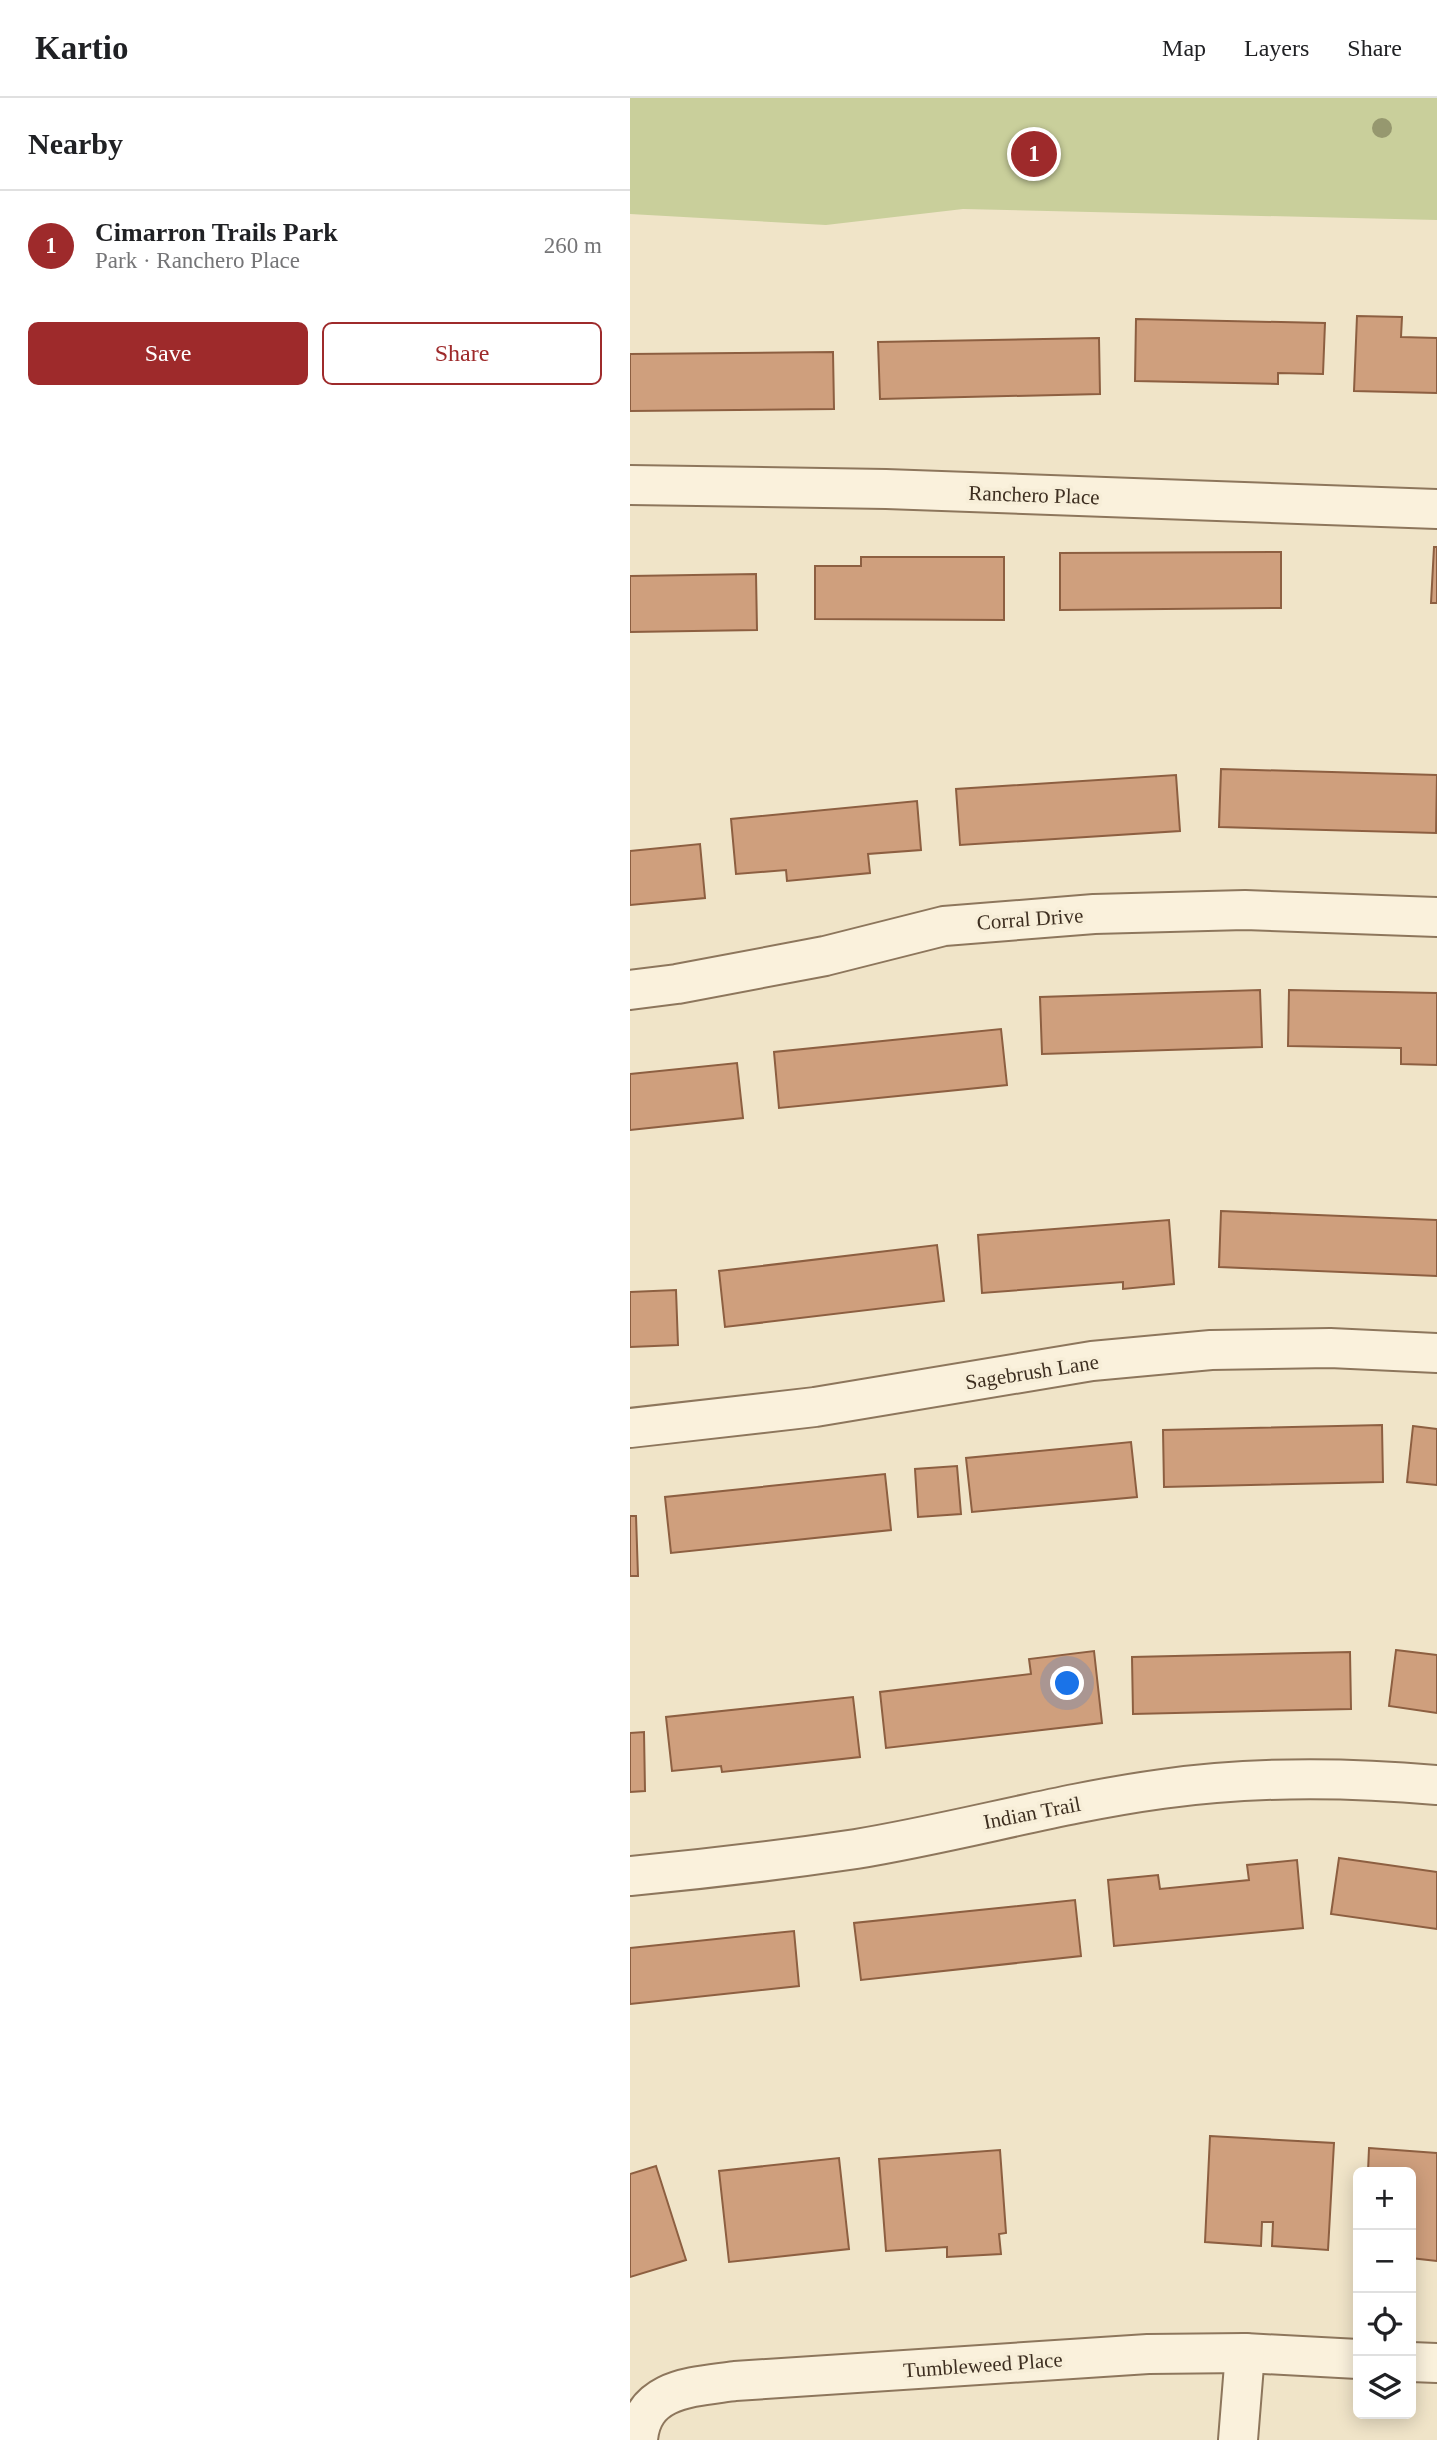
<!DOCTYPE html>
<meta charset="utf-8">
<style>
body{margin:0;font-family:Georgia,serif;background:#f2f2f2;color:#202124}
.controls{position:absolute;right:21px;bottom:21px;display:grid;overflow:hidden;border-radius:10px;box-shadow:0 4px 18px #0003}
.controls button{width:63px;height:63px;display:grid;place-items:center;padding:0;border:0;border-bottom:2px solid #e0e0e0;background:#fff;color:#202124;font:35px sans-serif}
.you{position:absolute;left:438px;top:1586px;width:24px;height:24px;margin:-18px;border:5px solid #fff;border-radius:50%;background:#1a73e8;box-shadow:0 0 0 10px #1a73e833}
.badge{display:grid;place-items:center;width:46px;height:46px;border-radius:50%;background:#9e2a2b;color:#fff;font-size:23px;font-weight:700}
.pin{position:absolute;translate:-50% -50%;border:4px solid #fff;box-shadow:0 2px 7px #0006}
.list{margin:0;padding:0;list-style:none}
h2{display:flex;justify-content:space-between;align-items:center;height:91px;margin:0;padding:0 28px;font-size:30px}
h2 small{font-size:23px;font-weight:400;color:#757577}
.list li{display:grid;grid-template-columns:46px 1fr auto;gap:21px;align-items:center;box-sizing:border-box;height:112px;padding:0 28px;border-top:2px solid #e0e0e0}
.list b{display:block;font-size:26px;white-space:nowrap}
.list p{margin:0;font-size:23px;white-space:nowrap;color:#757577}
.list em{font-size:23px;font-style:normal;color:#757577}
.actions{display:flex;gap:14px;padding:21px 28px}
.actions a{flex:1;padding:16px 0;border:2px solid #9e2a2b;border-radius:10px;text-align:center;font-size:24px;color:#9e2a2b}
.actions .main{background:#9e2a2b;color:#fff}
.icon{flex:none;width:38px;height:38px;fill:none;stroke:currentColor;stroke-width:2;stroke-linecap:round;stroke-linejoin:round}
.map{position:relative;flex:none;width:807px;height:2342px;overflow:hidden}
header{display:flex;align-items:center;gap:42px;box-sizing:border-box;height:98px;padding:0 35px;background:#fff;border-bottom:2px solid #e0e0e0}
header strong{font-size:33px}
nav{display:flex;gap:38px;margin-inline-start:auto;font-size:24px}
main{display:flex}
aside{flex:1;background:#fff}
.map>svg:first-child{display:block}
.green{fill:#c9cf9b}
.building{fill:#cf9f7d;stroke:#8d5f41;stroke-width:2}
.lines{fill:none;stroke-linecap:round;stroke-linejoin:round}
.minor-casing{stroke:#8d765c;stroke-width:42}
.minor{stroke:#faf1dc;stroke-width:38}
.tree{fill:#96986f}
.labels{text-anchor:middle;stroke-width:7;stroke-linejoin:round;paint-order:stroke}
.street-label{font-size:21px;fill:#3d2e20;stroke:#f7eed8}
</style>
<header>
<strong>Kartio</strong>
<nav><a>Map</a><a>Layers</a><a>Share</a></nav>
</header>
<main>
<aside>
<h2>Nearby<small></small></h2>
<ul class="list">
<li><span class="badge">1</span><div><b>Cimarron Trails Park</b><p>Park · Ranchero Place</p></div><em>260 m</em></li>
</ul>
<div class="actions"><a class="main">Save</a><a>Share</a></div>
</aside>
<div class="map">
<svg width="807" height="2342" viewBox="0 0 807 2342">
<rect width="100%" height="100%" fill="#f0e4c8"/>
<polygon class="green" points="0,0 807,0 807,122 333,111 196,127 0,116"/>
<g class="building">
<polygon points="727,218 772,219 771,239 807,240 807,295 724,293"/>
<polygon points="506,221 695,225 693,276 648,275 648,286 505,283"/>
<polygon points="469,240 470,296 250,301 248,244"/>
<polygon points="203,254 204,311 0,313 0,256"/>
<polygon points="804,449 807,449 807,505 801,505"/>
<polygon points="651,454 651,510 430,512 430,455"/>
<polygon points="231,459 374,459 374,522 185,521 185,468 231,468"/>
<polygon points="126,476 127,532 0,534 0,478"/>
<polygon points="591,671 807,677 806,735 589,729"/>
<polygon points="546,677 550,733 330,747 326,691"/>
<polygon points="287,703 291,752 238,756 240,775 157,783 156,772 106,776 101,721"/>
<polygon points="70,746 75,800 0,807 0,753"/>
<polygon points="630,892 632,949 412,956 410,899"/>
<polygon points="659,892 807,895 807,967 771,966 771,950 658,948"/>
<polygon points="371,931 377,987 149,1010 144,954"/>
<polygon points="107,965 113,1020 0,1032 0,976"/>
<polygon points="591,1113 807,1122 807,1178 589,1169"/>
<polygon points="539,1122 544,1186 493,1191 493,1184 352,1195 348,1137"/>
<polygon points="307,1147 314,1203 95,1229 89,1173"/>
<polygon points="46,1192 48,1247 0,1249 0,1194"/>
<polygon points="752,1327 753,1384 534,1389 533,1332"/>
<polygon points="783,1328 807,1331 807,1387 777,1384"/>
<polygon points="501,1344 507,1399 342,1414 336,1360"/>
<polygon points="327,1368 331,1416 288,1419 285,1371"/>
<polygon points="255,1376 261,1432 41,1455 35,1399"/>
<polygon points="0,1418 6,1418 8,1478 0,1478"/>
<polygon points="766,1552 807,1557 807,1615 759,1608"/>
<polygon points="464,1553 472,1625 256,1650 250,1594 401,1576 399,1561"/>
<polygon points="720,1554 721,1611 503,1616 502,1559"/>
<polygon points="223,1599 230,1659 92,1674 91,1668 42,1673 36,1619"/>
<polygon points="14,1634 15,1693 0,1694 0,1635"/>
<polygon points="709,1760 807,1774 807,1831 701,1816"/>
<polygon points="667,1762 673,1830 484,1848 478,1782 528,1777 530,1791 619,1782 617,1767"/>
<polygon points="445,1802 451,1858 231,1882 224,1825"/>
<polygon points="164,1833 169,1888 0,1906 0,1850"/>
<polygon points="580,2038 704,2045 698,2152 642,2148 643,2124 632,2124 631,2148 575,2144"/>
<polygon points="739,2050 807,2055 807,2163 781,2160 781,2074 738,2074"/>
<polygon points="370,2052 376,2135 369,2136 371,2156 317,2159 317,2149 256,2153 249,2061"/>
<polygon points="209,2060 219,2151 99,2164 89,2073"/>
<polygon points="26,2068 56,2162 0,2179 0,2076"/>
</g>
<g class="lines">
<g class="minor-casing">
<g id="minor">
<polyline points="0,387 256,391 807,411"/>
<polyline points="0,892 47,886 195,858 314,828 464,816 615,812 807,819"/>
<polyline points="0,1330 185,1309 462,1263 581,1252 700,1250 807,1255"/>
<path d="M 0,1778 C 76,1771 151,1762 226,1751 C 329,1734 429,1705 532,1691 C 624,1678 715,1679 807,1687"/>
<polyline points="781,2264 807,2265"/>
<path d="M 8,2342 C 12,2289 64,2289 105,2283 L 518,2256 L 615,2255 L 728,2261"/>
<polyline points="608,2342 615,2255"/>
</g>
</g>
<use href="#minor" class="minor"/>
</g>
<circle class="tree" cx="752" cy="30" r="10"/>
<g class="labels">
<g class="street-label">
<text transform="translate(404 397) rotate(2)" y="7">Ranchero Place</text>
<text transform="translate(400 821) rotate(-4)" y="7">Corral Drive</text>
<text transform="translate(402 1274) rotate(-9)" y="7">Sagebrush Lane</text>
<text transform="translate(402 1715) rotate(-11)" y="7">Indian Trail</text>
<text transform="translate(353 2267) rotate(-4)" y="7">Tumbleweed Place</text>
</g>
</g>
</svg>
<div class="controls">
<button>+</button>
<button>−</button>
<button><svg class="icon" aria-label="locate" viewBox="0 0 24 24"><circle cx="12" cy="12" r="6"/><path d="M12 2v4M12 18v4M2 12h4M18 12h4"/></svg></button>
<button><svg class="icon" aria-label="layers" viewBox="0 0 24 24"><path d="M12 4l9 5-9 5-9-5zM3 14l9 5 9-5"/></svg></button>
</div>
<div class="you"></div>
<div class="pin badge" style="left:404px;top:56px">1</div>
</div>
</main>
